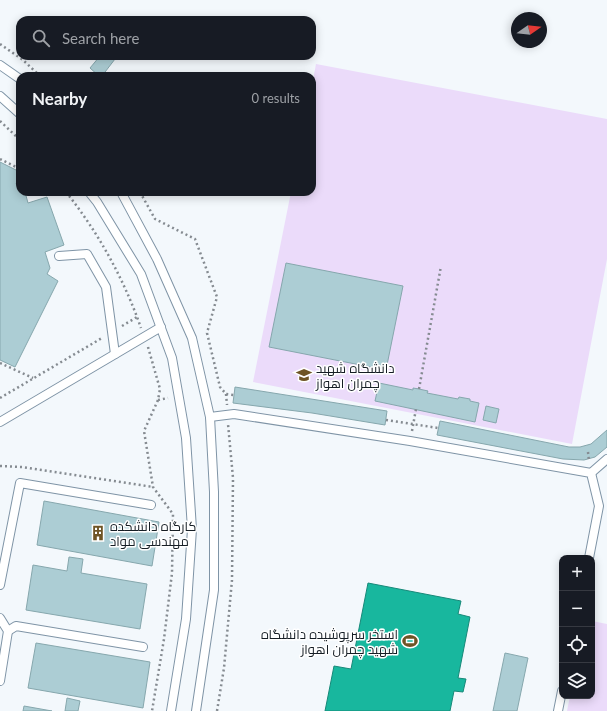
<!DOCTYPE html>
<meta charset="utf-8">
<style>
body{margin:0;font-family:Lato,Cairo,sans-serif;background:#20242c;color:#f1f3f6}
.controls{position:absolute;right:12px;bottom:12px;display:grid;overflow:hidden;border-radius:8px;box-shadow:0 2px 10px #0003}
.controls button{width:36px;height:36px;display:grid;place-items:center;padding:0;border:0;border-bottom:1px solid #363941;background:#171b24;color:#f1f3f6;font:20px sans-serif}
.compass{position:absolute;left:511px;top:12px;width:36px;height:36px;border-radius:50%;background:#171b24;box-shadow:0 2px 10px #0003;rotate:76deg}
.list{margin:0;padding:0;list-style:none}
h2{display:flex;justify-content:space-between;align-items:center;height:52px;margin:0;padding:0 16px;font-size:17px}
h2 small{font-size:13px;font-weight:400;color:#9ea1a6}
.icon{flex:none;width:22px;height:22px;fill:none;stroke:currentColor;stroke-width:2;stroke-linecap:round;stroke-linejoin:round}
.map{position:relative;flex:none;width:607px;height:711px;overflow:hidden}
.search{position:absolute;background:#171b24;box-shadow:0 2px 10px #0003;left:16px;top:16px;width:300px;height:44px;display:flex;align-items:center;gap:10px;box-sizing:border-box;padding:0 14px;border-radius:12px;color:#9ea1a6;font-size:15px}
.panel{position:absolute;background:#171b24;box-shadow:0 2px 10px #0003;left:16px;top:72px;width:300px;height:124px;border-radius:12px}
.map>svg:first-child{display:block}
.green{fill:#ebdbfa}
.water{fill:#18b79e;stroke:#178979}
.building{fill:#accdd4;stroke:#86a7ad}
.lines{fill:none;stroke-linecap:round;stroke-linejoin:round}
.lane-casing{stroke:#7f94a6;stroke-width:10}
.path{stroke:#858b91;stroke-width:2.5;stroke-dasharray:2 3;stroke-linecap:butt}
.lane{stroke:#fff;stroke-width:8}
.labels{text-anchor:middle;stroke-width:3;stroke-linejoin:round;paint-order:stroke}
.poi-label{font-size:13px;fill:#151d24;stroke:#fff;text-anchor:start}
</style>
<div class="map">
<svg width="607" height="711" viewBox="0 0 607 711">
<rect width="100%" height="100%" fill="#f3f8fc"/>
<g class="green">
<polygon points="316,64 607,119 607,259 572,444 253,382 291,192 312,192 312,85"/>
<polygon points="592,621 607,624 607,711 567,711 570,696 592,696"/>
</g>
<polygon class="water" points="368,583 461,601 458,614 470,617 458,678 466,679 463,692 454,691 450,711 325,711 334,666 351,669"/>
<g class="building">
<polygon points="100,56 112,56 115,59 102,76 99,76 90,68"/>
<polygon points="0,162 20,172 16,184 20,186 20,192 25,192 28,203 47,197 64,245 45,252 50,268 47,274 58,281 15,367 0,360"/>
<polygon points="286,263 403,286 386,370 269,347"/>
<polygon points="379,383 413,390 413,388 419,389 428,391 427,393 458,399 459,397 470,399 470,401 479,403 475,422 375,401"/>
<polygon points="235,387 387,411 385,425 312,413 233,403"/>
<polygon points="486,406 499,409 496,423 483,420"/>
<polygon points="440,421 569,447 580,447 591,444 607,430 607,447 595,457 584,460 563,459 437,435"/>
<polygon points="44,501 159,522 152,566 37,545"/>
<polygon points="69,557 83,559 81,573 147,584 140,629 26,610 33,565 67,571"/>
<polygon points="36,643 150,662 143,708 28,688"/>
<polygon points="505,653 528,658 517,711 493,711"/>
<polygon points="67,698 80,701 78,711 65,711"/>
<polygon points="24,706 52,711 23,711"/>
</g>
<g class="lines">
<g class="lane-casing">
<g id="lane">
<polyline points="0,65 20,79"/>
<polyline points="0,96 20,114"/>
<polyline points="89,192 97,202 141,274 172,358 186,438 192,529 186,619 171,711"/>
<polyline points="121,192 157,259 192,338 210,417 214,492 214,590 196,711"/>
<polyline points="59,256 87,254 106,287 115,354"/>
<polyline points="210,417 234,414 410,441 591,473 599,506 589,558"/>
<polyline points="0,422 161,327"/>
<polyline points="591,473 607,459"/>
<polyline points="0,585 20,483 151,505"/>
<polyline points="0,618 8,631 0,681"/>
<polyline points="8,631 16,626 143,647"/>
<polyline points="558,711 562,691"/>
</g>
</g>
<g class="path">
<polyline points="0,44 23,60 40,76"/>
<polyline points="0,121 20,140"/>
<polyline points="0,159 20,169"/>
<path d="M 66,192 C 98,232 124,279 141,328"/>
<polyline points="140,192 155,219 195,239 217,297 207,333 220,387 226,394 234,395"/>
<polyline points="122,326 137,317"/>
<polyline points="148,347 160,389 158,400 144,431 153,487 173,514 172,573 164,639 152,711"/>
<polyline points="0,363 33,378"/>
<polyline points="419,389 441,266"/>
<polyline points="226,394 227,405"/>
<polyline points="0,398 102,338"/>
<polyline points="158,400 168,398"/>
<polyline points="386,420 438,428"/>
<polyline points="412,431 416,409"/>
<polyline points="588,452 589,461"/>
<polyline points="0,466 22,467 153,487"/>
<polyline points="217,711 224,668 232,580 233,478 228,424"/>
</g>
<use href="#lane" class="lane"/>
</g>
<defs>
<g id="university-bare" transform="scale(1.2)"><path d="M0-5L7-2L0 1L-7-2ZM-4 1L0 2.5L4 1V4Q0 6-4 4Z" fill="#6e5425" stroke="#fff" stroke-width="2.5" paint-order="stroke"/></g>
<g id="building-bare" transform="scale(1.2)"><path d="M-4-6H4V6H1V3H-1V6H-4ZM-2.5-4.3h1.7v1.8h-1.7ZM.8-4.3h1.7v1.8H.8ZM-2.5-1h1.7V.8h-1.7ZM.8-1h1.7V.8H.8Z" fill="#6e5425" stroke="#fff" stroke-width="2.5" paint-order="stroke"/></g>
<g id="stadium-bare" transform="scale(1.2)"><path d="M0-5a6.5 5 0 1 0 0 10a6.5 5 0 1 0 0-10ZM-3.5-1.8h7v3.6h-7Z" fill="#6e5425" stroke="#fff" stroke-width="2.5" paint-order="stroke"/></g>
</defs>
<g fill-rule="evenodd">
<use href="#university-bare" x="304" y="375"/>
<use href="#building-bare" x="98" y="533"/>
<use href="#stadium-bare" x="410" y="641"/>
</g>
<g class="labels">
<g class="poi-label">
<text x="316" y="373">دانشگاه شهید<tspan x="316" dy="15">چمران اهواز</tspan></text>
<text x="110" y="531">کارگاه دانشکده<tspan x="110" dy="15">مهندسی مواد</tspan></text>
<text x="398" y="639" text-anchor="end">استخر سرپوشیده دانشگاه<tspan x="398" dy="15">شهید چمران اهواز</tspan></text>
</g>
</g>
</svg>
<div class="controls">
<button>+</button>
<button>−</button>
<button><svg class="icon" aria-label="locate" viewBox="0 0 24 24"><circle cx="12" cy="12" r="6"/><path d="M12 2v4M12 18v4M2 12h4M18 12h4"/></svg></button>
<button><svg class="icon" aria-label="layers" viewBox="0 0 24 24"><path d="M12 4l9 5-9 5-9-5zM3 14l9 5 9-5"/></svg></button>
</div>
<svg class="compass" viewBox="-18 -18 36 36"><path d="M0-13l5 13h-10z" fill="#e53935"/><path d="M0 13l5-13h-10z" fill="#9ea1a6"/></svg>
<div class="search"><svg class="icon" aria-label="search" viewBox="0 0 24 24"><circle cx="10" cy="10" r="6"/><path d="M15 15l6 6"/></svg>Search here</div>
<section class="panel">
<h2>Nearby<small>0 results</small></h2>
<ul class="list">
</ul>
</section>
</div>
